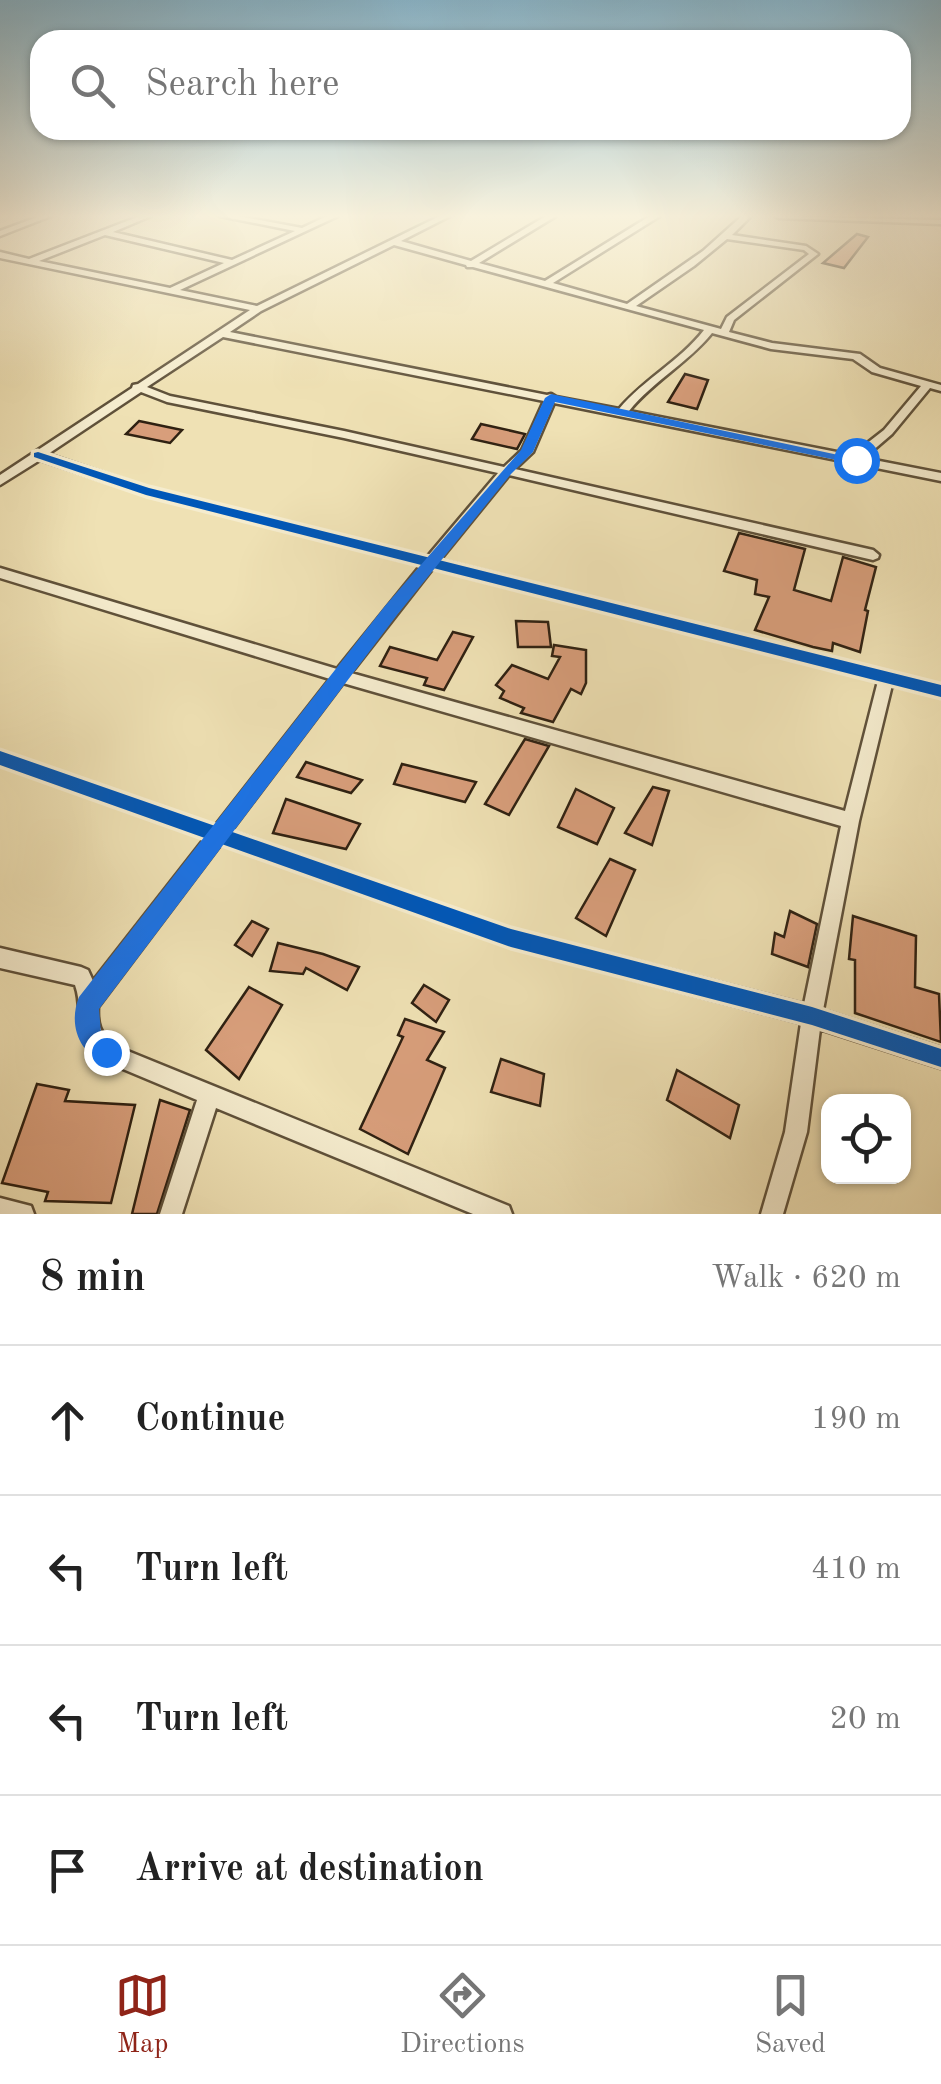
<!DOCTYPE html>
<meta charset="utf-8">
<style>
body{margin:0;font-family:"Old Standard TT",serif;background:#f2f2f2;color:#222}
.controls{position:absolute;right:30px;bottom:30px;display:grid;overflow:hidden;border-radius:20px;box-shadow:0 2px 8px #0004}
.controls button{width:90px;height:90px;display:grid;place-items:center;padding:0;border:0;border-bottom:2px solid #e0e0e0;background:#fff;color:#222;font:50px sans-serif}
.stop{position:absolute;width:30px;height:30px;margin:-22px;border:8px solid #1a73e8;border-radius:50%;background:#fff}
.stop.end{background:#1a73e8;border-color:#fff;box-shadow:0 2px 10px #0008}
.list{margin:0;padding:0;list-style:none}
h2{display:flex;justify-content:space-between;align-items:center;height:130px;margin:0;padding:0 40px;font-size:42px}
h2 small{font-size:32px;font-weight:400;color:#767676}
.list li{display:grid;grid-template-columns:65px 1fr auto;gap:30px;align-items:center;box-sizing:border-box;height:150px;padding:0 40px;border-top:2px solid #e0e0e0}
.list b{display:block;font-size:38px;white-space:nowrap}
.list em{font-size:32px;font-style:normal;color:#767676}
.icon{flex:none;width:55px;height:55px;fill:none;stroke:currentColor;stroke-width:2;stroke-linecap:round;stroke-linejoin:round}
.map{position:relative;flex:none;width:941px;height:1214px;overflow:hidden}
.search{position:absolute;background:#fff;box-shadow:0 2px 8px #0004;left:30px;right:30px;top:30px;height:110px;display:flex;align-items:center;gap:25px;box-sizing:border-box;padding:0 35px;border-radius:30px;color:#767676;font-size:38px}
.sheet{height:730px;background:#fff}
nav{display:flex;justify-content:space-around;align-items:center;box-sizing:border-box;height:140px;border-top:2px solid #e0e0e0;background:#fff;font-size:28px;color:#767676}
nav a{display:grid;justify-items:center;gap:5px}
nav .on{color:#8f2418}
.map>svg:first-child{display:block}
.building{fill:#d89e7b;stroke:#2f2112;stroke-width:2.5}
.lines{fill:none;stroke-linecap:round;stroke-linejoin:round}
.minor-casing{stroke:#5f513a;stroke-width:5}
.minor{fill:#f5ecce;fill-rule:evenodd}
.cycleway-casing{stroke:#f5ecce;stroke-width:7}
.cycleway{fill:#0057b8;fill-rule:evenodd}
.route{fill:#1a73e8}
</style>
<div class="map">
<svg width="941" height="1214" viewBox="0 0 941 1214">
<rect width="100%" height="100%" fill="#efe1b4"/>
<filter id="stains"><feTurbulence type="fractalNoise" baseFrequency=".002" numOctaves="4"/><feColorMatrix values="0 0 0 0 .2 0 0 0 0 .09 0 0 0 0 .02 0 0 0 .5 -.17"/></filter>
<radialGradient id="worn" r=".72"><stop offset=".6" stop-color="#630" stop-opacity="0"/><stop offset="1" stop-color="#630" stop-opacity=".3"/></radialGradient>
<g class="building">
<polygon points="857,234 868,237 844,268 823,263"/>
<polygon points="685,374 708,380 697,409 668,402"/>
<polygon points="139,421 182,430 170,443 126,434"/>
<polygon points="481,424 525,434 517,449 472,439"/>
<polygon points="739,533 805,549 794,590 831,601 843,557 876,567 865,610 868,611 860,652 833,643 832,651 813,647 755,630 769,597 755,594 757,580 724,571"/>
<polygon points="516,621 548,622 551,647 518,647"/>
<polygon points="453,632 473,637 444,690 424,685 427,678 380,666 390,647 437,660"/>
<polygon points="554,645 586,650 586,683 581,694 571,689 553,722 521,713 524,708 500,698 504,691 496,685 512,665 548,679 560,657 552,656"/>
<polygon points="525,739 549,746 509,815 485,804"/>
<polygon points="306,762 362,780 351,793 297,777"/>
<polygon points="402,764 476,782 465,802 394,784"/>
<polygon points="653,787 669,791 652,845 625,833"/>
<polygon points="576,789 614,808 597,844 558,827"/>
<polygon points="286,799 360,824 346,849 273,833"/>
<polygon points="610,859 635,870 606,936 576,918"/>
<polygon points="790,911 817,924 808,967 772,954 775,933 784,937"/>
<polygon points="853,916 916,936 915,987 939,994 941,1042 855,1013 855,960 849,959"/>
<polygon points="252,921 268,929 252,956 235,945"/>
<polygon points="278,943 323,954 359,967 347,990 306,968 303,974 270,971"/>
<polygon points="424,985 449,1000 436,1022 412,1003"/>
<polygon points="249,987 282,1005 239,1079 206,1050"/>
<polygon points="405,1019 444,1032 427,1060 445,1068 408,1154 360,1129 403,1037 398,1035"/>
<polygon points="501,1059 544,1074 540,1106 491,1092"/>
<polygon points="677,1070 739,1105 730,1138 667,1100"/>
<polygon points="37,1084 69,1090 65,1101 135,1105 111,1203 45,1201 48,1192 2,1183"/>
<polygon points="160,1100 190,1110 157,1214 132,1214"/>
</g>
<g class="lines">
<g class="minor-casing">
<g id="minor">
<polygon points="40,216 51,216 0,236 0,231"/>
<path d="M 140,216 L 151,216 L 113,232 L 232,260 L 295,231 L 220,216 L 238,216 L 302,228 L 327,216 L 338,216 L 180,290 L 257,306 L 440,216 L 450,216 L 401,241 L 471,261 L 546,216 L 556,216 L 479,263 L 545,281 L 650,216 L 660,216 L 553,283 L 627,304 L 703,251 L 742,216 L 751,216 L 732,235 L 806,246 L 818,254 L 734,320 L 729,332 L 772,343 L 860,354 L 880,368 L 941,385 L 941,391 L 930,388 L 892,434 L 864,458 L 941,473 L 941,481 L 554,403 L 533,452 L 515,469 L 873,550 L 879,555 L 878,558 L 873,560 L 509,475 L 440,560 L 941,685 L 941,697 L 892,685 L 859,821 L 823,1010 L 941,1048 L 941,1068 L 820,1029 L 807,1132 L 783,1214 L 761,1214 L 785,1132 L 801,1023 L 511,947 L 221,844 L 98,1007 C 97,1025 100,1032 113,1045 L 509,1206 L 512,1214 L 473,1214 L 216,1108 L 182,1214 L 160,1214 L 197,1100 L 99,1059 C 67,1030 86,1017 75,985 L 0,968 L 0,948 L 81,967 L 88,970 L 93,981 L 205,838 L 0,765 L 0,751 L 215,826 L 330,679 L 0,578 L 0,568 L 337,669 L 421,565 L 146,495 L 40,460 L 0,485 L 0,475 L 132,388 L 133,385 L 138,384 L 250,310 L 0,258 L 0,252 L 29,259 ZM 105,235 L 224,263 L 170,288 L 39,261 ZM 727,239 L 804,250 L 809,254 L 727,317 L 721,329 L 636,306 L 694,266 ZM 394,245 L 466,265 L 467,267 L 473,267 L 704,330 C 680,361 644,379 619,409 L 556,397 L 551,394 L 547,395 L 230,332 L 261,311 ZM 712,333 L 771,349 L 853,359 L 872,372 L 921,386 L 884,430 L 852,455 L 629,411 C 653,381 688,363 712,333 ZM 223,337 L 544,401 L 522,450 L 504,467 L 344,431 L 170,396 L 147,387 ZM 141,392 L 167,402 L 344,438 L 498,473 L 427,557 L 149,488 L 48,454 ZM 433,568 L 878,681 L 845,811 L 351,673 ZM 343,683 L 841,826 L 804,1004 L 511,929 L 231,831 Z"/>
<polygon points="775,216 941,220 941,224 779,218"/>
<polygon points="0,1198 31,1206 34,1214 0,1214"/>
</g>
</g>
<use href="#minor" class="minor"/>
<g class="cycleway-casing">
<g id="cycleway">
<polygon points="38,452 149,488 941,685 941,697 146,495 34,457 34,453"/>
<polygon points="0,751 511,929 812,1007 941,1049 941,1067 812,1025 511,947 0,765"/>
</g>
</g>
<use href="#cycleway" class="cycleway"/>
</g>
<linearGradient id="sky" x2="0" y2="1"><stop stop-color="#89b8cf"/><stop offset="0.56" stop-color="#f8f2dd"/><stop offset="1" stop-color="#f8f2dd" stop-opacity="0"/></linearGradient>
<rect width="941" height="386" fill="url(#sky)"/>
<path class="route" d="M 551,394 L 862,460 L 856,464 L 555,402 L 533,452 L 511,474 L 397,615 L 99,1009 L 101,1033 L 114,1044 L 118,1052 L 114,1061 L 106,1064 C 79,1053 68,1025 79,997 L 385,606 L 521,450 L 545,398 Z"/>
<rect width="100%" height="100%" filter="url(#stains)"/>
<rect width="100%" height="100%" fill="url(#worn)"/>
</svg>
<div class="controls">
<button><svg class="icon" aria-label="locate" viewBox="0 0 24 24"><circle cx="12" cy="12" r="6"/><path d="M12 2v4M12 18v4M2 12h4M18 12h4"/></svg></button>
</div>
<div class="stop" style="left:856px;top:460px"></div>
<div class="stop end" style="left:106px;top:1052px"></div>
<div class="search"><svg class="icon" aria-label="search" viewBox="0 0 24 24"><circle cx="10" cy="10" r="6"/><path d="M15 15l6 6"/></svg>Search here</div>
</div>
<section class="sheet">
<h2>8 min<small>Walk · 620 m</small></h2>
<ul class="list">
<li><svg class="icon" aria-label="ahead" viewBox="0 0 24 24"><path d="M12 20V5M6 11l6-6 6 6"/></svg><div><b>Continue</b></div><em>190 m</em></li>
<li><svg class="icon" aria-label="left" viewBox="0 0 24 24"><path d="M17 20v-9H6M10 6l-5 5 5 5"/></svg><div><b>Turn left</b></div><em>410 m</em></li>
<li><svg class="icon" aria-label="left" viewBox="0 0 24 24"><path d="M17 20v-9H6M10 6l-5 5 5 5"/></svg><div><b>Turn left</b></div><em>20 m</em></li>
<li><svg class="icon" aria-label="arrive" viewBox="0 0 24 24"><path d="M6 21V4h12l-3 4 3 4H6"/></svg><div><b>Arrive at destination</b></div></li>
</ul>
</section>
<nav>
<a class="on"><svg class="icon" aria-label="map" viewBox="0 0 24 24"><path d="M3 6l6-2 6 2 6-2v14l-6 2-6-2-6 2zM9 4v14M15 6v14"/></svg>Map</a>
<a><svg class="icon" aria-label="directions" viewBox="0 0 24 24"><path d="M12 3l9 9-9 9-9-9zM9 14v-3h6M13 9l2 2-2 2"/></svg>Directions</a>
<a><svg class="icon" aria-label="saved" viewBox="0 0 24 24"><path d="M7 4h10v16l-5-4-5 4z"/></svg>Saved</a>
</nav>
